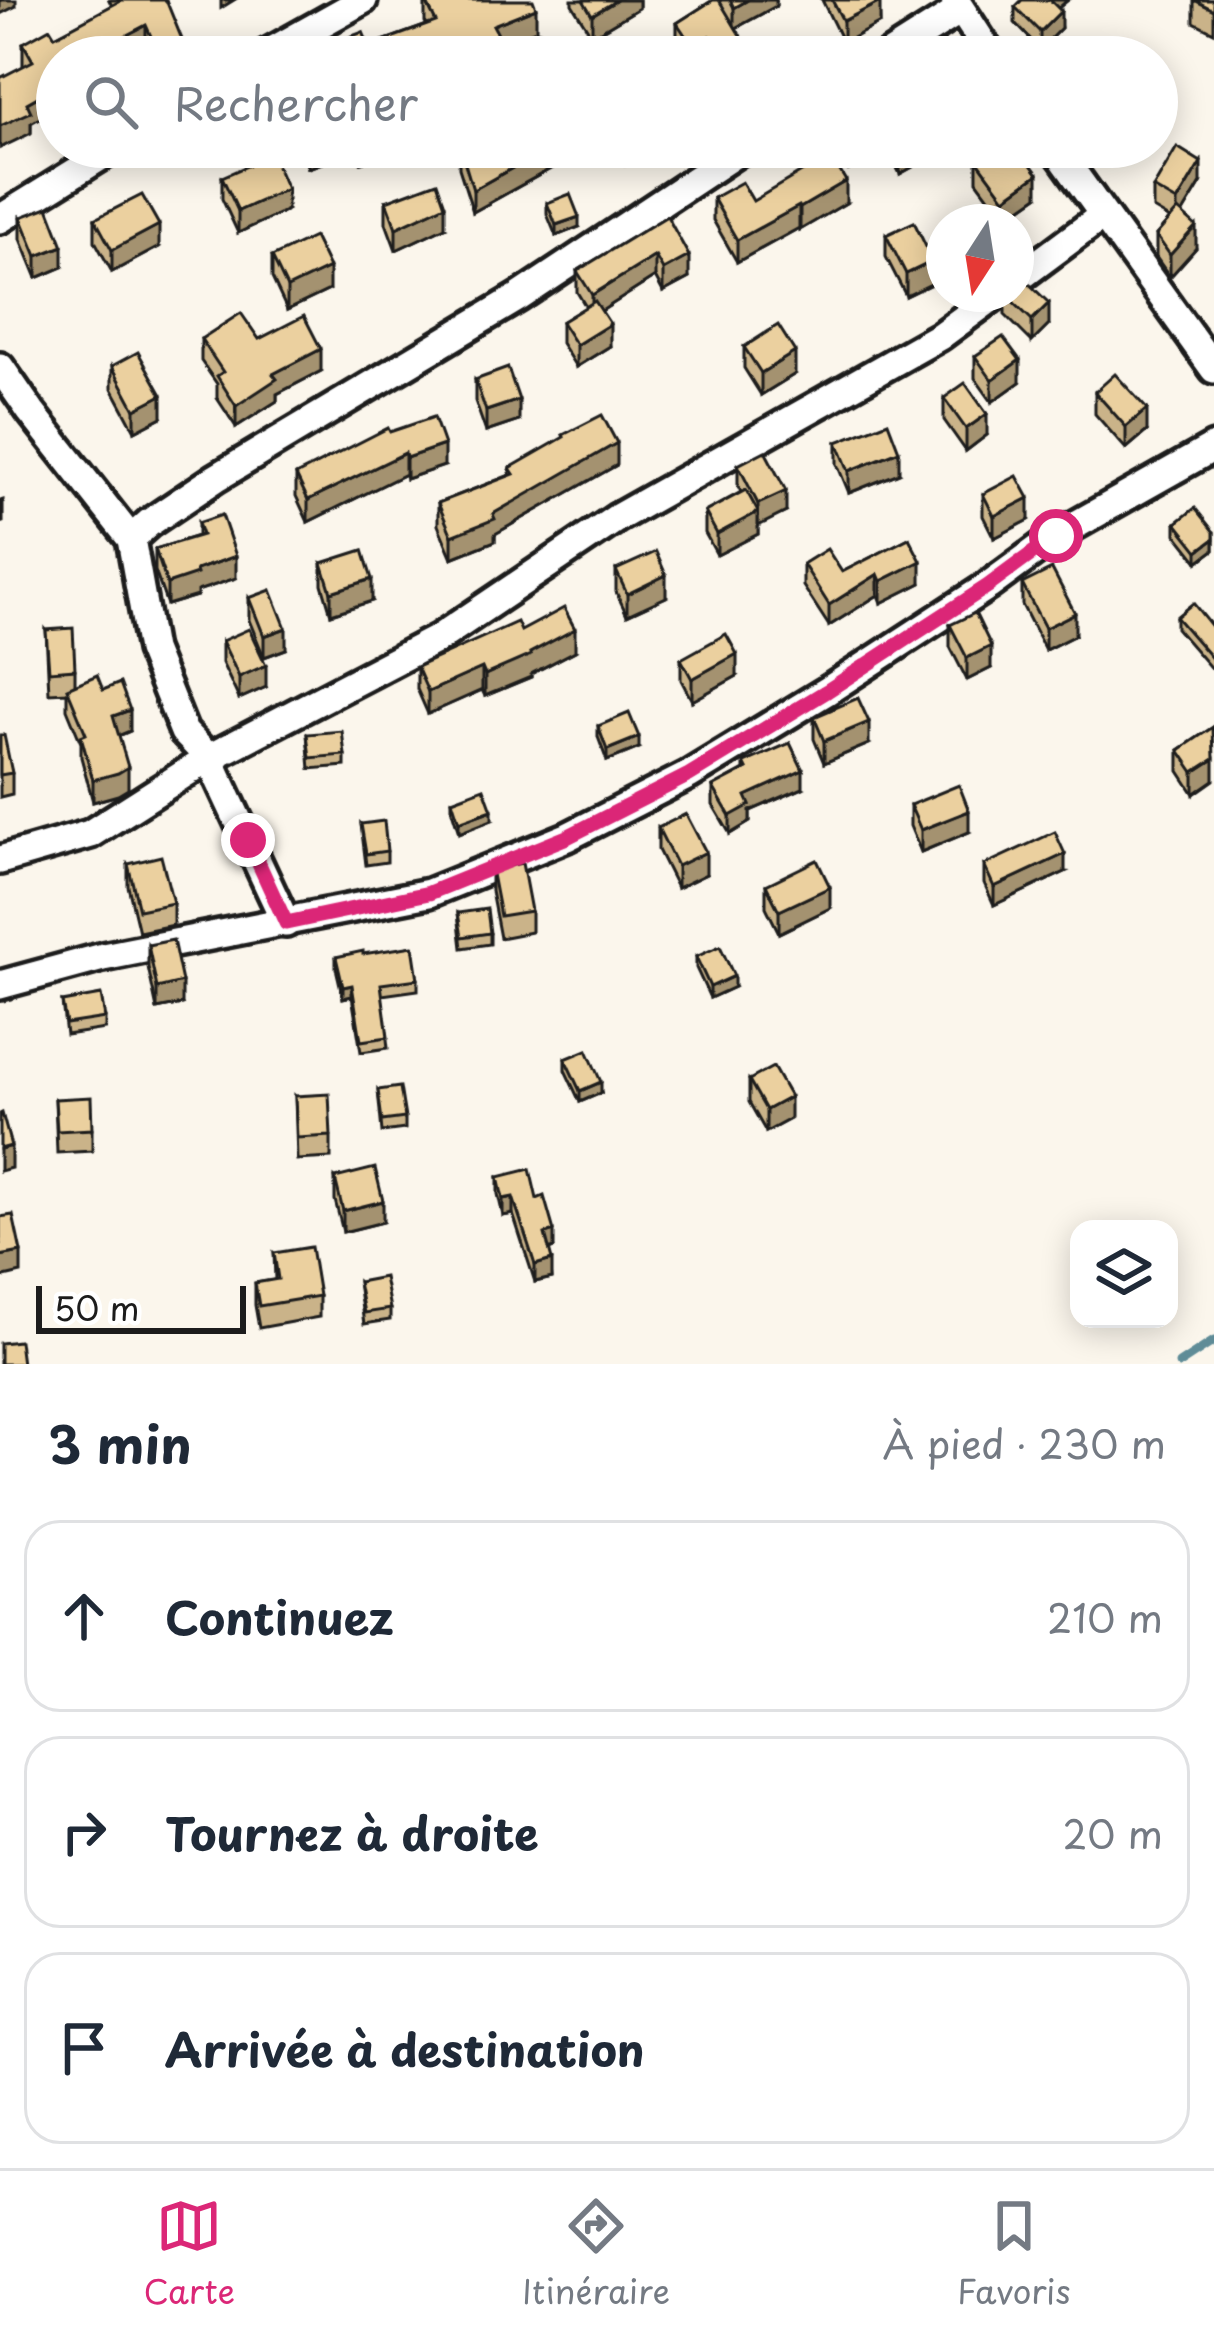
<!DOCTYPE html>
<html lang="fr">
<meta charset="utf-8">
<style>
body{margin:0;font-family:"Playpen Sans",sans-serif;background:#f6f6f7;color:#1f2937}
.controls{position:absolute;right:36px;bottom:36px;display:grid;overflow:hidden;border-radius:24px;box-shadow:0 6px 30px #0003}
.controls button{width:108px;height:108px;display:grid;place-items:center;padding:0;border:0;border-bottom:3px solid #e0e1e3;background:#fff;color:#1f2937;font:60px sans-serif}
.compass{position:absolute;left:926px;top:204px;width:108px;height:108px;border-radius:50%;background:#fff;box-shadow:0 6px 30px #0003;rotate:192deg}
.scale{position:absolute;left:36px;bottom:30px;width:210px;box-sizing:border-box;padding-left:12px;border:6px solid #1c1c1c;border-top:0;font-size:33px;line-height:42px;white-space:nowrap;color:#1c1c1c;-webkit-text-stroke:9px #fff;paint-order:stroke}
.stop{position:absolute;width:36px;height:36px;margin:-27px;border:9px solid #db2777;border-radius:50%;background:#fff}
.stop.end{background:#db2777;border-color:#fff;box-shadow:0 3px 12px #0008}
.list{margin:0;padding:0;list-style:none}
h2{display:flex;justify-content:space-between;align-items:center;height:156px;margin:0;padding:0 48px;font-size:51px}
h2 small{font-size:39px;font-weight:400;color:#747a83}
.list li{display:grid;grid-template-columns:78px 1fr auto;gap:36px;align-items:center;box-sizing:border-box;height:192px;margin:0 24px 24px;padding:0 24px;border:3px solid #e0e1e3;border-radius:36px}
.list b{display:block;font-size:45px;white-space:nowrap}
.list em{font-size:39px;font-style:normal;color:#747a83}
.icon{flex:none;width:66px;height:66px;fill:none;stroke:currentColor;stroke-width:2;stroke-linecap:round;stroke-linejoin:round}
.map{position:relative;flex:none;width:1214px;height:1364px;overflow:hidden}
.search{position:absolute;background:#fff;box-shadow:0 6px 30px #0003;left:36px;right:36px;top:36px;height:132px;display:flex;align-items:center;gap:30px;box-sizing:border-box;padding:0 42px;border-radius:66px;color:#747a83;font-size:45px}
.sheet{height:804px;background:#fff}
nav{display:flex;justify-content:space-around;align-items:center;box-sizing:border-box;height:168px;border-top:3px solid #e0e1e3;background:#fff;font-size:33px;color:#747a83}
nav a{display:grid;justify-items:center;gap:6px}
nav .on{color:#db2777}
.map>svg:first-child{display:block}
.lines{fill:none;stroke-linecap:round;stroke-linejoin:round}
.stream{stroke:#5e8c97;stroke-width:9}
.street-casing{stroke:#1c1c1c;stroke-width:36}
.street{stroke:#fff;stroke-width:27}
.wall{fill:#cab389;stroke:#1c1c1c;stroke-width:3}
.shaded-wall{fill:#a4926f;stroke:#1c1c1c;stroke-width:3}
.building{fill:#ebd09f;stroke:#1c1c1c;stroke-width:3}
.route{stroke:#db2777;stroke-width:15}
</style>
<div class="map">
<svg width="1214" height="1364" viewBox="0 0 1214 1364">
<rect width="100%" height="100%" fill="#fbf6ec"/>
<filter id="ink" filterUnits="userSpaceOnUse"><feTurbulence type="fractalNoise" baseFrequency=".00833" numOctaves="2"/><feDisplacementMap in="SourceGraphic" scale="24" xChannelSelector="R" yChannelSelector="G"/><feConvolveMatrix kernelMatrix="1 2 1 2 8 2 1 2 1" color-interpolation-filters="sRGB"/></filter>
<g filter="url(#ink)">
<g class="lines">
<polyline class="stream" points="1179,1364 1214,1341"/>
<g class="street-casing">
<g id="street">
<polyline points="955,0 992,57"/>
<polyline points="261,57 363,0"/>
<polyline points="886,57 960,10"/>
<polyline points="1055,147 1214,369"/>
<polyline points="0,219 116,147"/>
<polyline points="1016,280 1102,216"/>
<polyline points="0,367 31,412 131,539 151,650 184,732 209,758 286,923"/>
<polyline points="131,539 149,523 216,478 519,297 745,147"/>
<polyline points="0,860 90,834 209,758 439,638 617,518 940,336 997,294"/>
<polyline points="0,985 103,957 429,893 567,837 689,775 827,691 988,586 1056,536 1214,447"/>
</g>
</g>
<use href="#street" class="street"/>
</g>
<g class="wall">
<polygon points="109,0 166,0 183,57 151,57 146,47 57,57 31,123 31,133 23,65 23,43 55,36 112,6"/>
<polygon points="425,0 536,30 501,43 501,57 336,57 336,42 369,46 427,25 425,22"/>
<polygon points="572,0 639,0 639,8 592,36 572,4"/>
<polygon points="713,0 776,0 776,6 736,28 753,57 685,57 677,44 677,23"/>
<polygon points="822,0 879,0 880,23 843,43"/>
<polygon points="1068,0 1058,8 1061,28 1040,49 1015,23 1015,7"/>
<polygon points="1194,0 1214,0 1214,32 1194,22"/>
<polygon points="301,147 405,147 405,153 361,162 358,150 308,168"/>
<polygon points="459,147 561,147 561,163 473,212 459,168"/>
<polygon points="616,147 650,147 650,152 626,165"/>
<polygon points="836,147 877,147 877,154 849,170"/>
<polygon points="886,147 945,147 945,149 900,174"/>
<polygon points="977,160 1038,196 1005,219 977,181"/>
<polygon points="222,177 287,210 238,233 222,199"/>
<polygon points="1201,183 1182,214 1196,248 1170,277 1156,257 1156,235 1170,219 1153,209 1153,188"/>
<polygon points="713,198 753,201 846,203 800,230 799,228 737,262 713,220"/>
<polygon points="386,201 445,227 396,250 386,223"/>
<polygon points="547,203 579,227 556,236 547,214"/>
<polygon points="667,216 689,278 663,292 655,277 601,311 610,346 576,367 561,343 561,322 586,307 577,292 577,271"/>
<polygon points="21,217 63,267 37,278 21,239"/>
<polygon points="95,219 159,247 112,272 95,241"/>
<polygon points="886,235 933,283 906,296 886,257"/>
<polygon points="272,257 329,290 287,310 272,278"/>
<polygon points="1005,294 1049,325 1032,342 1005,315"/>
<polygon points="201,339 259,339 321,371 277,394 277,401 236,427 217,398 217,384 201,361"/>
<polygon points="744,347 795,374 761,395 744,368"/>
<polygon points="975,356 1020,382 992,402 975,378"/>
<polygon points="112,366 162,417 135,431 112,388"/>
<polygon points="475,380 519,421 486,432 475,401"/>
<polygon points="1095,392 1147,431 1126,449 1095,414"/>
<polygon points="944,398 987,435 966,451 944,420"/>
<polygon points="390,432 444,466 406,479 405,474 308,522 296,496 296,475"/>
<polygon points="837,442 899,473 849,493 837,464"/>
<polygon points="617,465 495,534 495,541 452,558 438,525 438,503 510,475 510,468"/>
<polygon points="738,465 786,512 758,525 758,534 717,555 705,533 705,512 741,492 738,486"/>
<polygon points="983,494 1029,520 994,538 983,516"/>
<polygon points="198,523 236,578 197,591 197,596 167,605 155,571 155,549 198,536"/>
<polygon points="1176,523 1214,532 1214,550 1198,562 1176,534"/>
<polygon points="909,538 921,583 881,603 878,595 829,626 803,586 803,564 842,572"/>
<polygon points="322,563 372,601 331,614 322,584"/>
<polygon points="616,570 666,597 627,615 616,592"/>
<polygon points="1022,584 1075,635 1045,650 1022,605"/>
<polygon points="249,598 286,649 264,657 249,620"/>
<polygon points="1176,617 1214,629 1214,672 1176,628"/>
<polygon points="950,625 991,668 967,680 950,647"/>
<polygon points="46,630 75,669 75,684 103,690 130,731 119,736 128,789 118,795 93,802 81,757 81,743 67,709 67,692 49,693"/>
<polygon points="521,631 575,651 531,674 531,677 485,696 482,690 428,714 417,689 417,667"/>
<polygon points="222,641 266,687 239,699 222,663"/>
<polygon points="681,659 737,676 692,701 681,680"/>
<polygon points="814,717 869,744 824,763 814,739"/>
<polygon points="598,726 639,748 607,761 598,737"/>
<polygon points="1213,727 1194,794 1179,771 1179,750"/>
<polygon points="307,734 345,755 345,766 310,769"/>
<polygon points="0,735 12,773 12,794 0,797"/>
<polygon points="744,763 803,788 750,811 750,822 730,834 713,805 713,787 744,770"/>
<polygon points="452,800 492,820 459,833 452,811"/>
<polygon points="910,805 969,832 921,852 910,826"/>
<polygon points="361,824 387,851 387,862 366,865"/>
<polygon points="658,828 706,874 677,888 658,850"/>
<polygon points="128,864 173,903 173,925 139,932 128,886"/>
<polygon points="984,865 1065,872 994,905 984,883"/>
<polygon points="491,869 531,911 531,932 500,938 491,891"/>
<polygon points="766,885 830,908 779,933 766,907"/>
<polygon points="458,913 490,933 490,944 462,948"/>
<polygon points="148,945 182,1004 157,1009 148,967"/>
<polygon points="363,954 418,979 418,990 382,995 388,1048 361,1052 352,996 343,998 336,968 336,957"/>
<polygon points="696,957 734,987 710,998 696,968"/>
<polygon points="62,1002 105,1018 105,1029 66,1035"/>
<polygon points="565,1059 601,1093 580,1102 565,1070"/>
<polygon points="749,1080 790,1119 766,1132 749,1102"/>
<polygon points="378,1090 405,1118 405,1129 382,1132"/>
<polygon points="295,1096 331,1136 331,1158 297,1160"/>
<polygon points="55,1099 92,1129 92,1151 57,1153"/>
<polygon points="498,1177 537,1199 554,1248 549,1250 552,1278 535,1282 513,1214 503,1216 498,1194"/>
<polygon points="335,1178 383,1222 343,1232 335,1200"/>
<polygon points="274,1253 319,1296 319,1317 259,1328 255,1305 255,1283 275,1280"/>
<polygon points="358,1282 390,1309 390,1320 364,1324"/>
</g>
<g class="shaded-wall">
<polygon points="0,0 16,0 16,6 0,14"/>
<polygon points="221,0 234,0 221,8"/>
<polygon points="617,0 639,0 639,8 592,36 592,15"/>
<polygon points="748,0 776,0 776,6 734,29 734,8"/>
<polygon points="1049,0 1068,0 1049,16"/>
<polygon points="880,2 880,23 843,43 843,21"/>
<polygon points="536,8 536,30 501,43 501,57 472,57 493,25"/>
<polygon points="1061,11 1061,28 1040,49 1040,32"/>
<polygon points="146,25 146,47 126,57 85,57"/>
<polygon points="710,36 710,57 693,57 693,47"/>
<polygon points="183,42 183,57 158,57 158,52"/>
<polygon points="467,46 467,57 437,57"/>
<polygon points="57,86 57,108 31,123 31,133 0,148 0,126 27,103"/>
<polygon points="308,147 358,147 358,150 308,168"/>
<polygon points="361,147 405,147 405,153 361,162"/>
<polygon points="550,147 561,147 561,163 473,212 473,190"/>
<polygon points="626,147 650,147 650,152 626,165"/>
<polygon points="852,147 877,147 877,154 849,170 849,149"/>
<polygon points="909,147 945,147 945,149 900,174 900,152"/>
<polygon points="1201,162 1201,183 1177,223 1177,202"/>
<polygon points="1038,174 1038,196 1005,219 1005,198"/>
<polygon points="846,181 846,203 800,230 800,208"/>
<polygon points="287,189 287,210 238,233 238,211"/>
<polygon points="445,205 445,227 396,250 396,228"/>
<polygon points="799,206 799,228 737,262 737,240"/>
<polygon points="579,217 579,227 556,236 556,225"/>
<polygon points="159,225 159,247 112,272 112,250"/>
<polygon points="1196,226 1196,248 1170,277 1170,255"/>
<polygon points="63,246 63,267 37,278 37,256"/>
<polygon points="655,256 655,277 592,317 592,295"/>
<polygon points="689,256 689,278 663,292 663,270"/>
<polygon points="933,261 933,283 906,296 906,274"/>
<polygon points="329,268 329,290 287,310 287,288"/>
<polygon points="1049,303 1049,325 1032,342 1032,320"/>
<polygon points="610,324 610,346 576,367 576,345"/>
<polygon points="321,349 321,371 277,394 277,401 236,427 236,406 273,374"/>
<polygon points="795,352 795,374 761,395 761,373"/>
<polygon points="1020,360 1020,382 992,402 992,380"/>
<polygon points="162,395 162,417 135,431 135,409"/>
<polygon points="519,400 519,421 486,432 486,411"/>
<polygon points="1147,409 1147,431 1126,449 1126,427"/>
<polygon points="987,414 987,435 966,451 966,429"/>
<polygon points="617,443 617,465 495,534 495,541 452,558 452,536"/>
<polygon points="444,445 444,466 406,479 406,458"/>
<polygon points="899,451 899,473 849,493 849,471"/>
<polygon points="405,453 405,474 308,522 308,500"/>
<polygon points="786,491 786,512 758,526 758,504"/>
<polygon points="1029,498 1029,520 994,538 994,516"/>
<polygon points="3,500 3,522 0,523 0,501"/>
<polygon points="758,512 758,534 717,555 717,534"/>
<polygon points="1214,539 1214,550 1198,562 1198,551"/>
<polygon points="236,556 236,578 197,591 197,596 167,605 167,584 196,570"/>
<polygon points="921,561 921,583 881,603 881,581"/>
<polygon points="878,574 878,595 829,626 829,605"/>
<polygon points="666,575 666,597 627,615 627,594"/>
<polygon points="372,579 372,601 331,614 331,592"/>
<polygon points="1075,613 1075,635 1045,650 1045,628"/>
<polygon points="286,628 286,649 264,657 264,636"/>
<polygon points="575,629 575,651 531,674 531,677 485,696 485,675"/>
<polygon points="991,646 991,668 967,680 967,658"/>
<polygon points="737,654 737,676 692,701 692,679"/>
<polygon points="266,665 266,687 239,699 239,677"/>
<polygon points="482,668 482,690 428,714 428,692"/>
<polygon points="130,710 130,731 113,738 113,716"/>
<polygon points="869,722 869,744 824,763 824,741"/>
<polygon points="639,737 639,748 607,761 607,750"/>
<polygon points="1214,759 1214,780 1194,794 1194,772"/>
<polygon points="128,767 128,789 118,795 93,802 93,780"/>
<polygon points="803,770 803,788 750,811 750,822 730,834 730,816 746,796"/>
<polygon points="492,810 492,820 459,833 459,822"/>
<polygon points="969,811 969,832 921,852 921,830"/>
<polygon points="706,852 706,874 677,888 677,866"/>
<polygon points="1065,854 1065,872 994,905 994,887"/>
<polygon points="830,887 830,908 779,933 779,911"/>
<polygon points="734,976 734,987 710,998 710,987"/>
<polygon points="182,982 182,1004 157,1009 157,988"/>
<polygon points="352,985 352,996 343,998 343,987"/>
<polygon points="601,1082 601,1093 580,1102 580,1091"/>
<polygon points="790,1097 790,1119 766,1132 766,1110"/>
<polygon points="11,1146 11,1168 0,1171 0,1149"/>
<polygon points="513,1197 513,1214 503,1216 503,1199"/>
<polygon points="383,1201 383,1222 343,1232 343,1211"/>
<polygon points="554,1231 554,1248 545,1251 545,1234"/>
<polygon points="21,1252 21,1273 0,1278 0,1256"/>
<polygon points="552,1260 552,1278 535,1282 535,1265"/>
</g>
<g class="building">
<polygon points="122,0 166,0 183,42 158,52 146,25 85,57 57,57 57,86 27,103 31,112 0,126 0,78 33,61 23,43 50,28 55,36"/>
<polygon points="425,0 533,0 536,8 493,25 501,40 472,55 467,46 437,57 342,57 336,42 363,32 369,46 436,22"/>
<polygon points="583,0 617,0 592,15"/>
<polygon points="713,0 719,0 753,57 723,57 710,36 693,47 677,23"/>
<polygon points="730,0 748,0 734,8"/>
<polygon points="832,0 879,0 880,2 843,21"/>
<polygon points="1022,0 1050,0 1061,11 1040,32 1015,7"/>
<polygon points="1194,0 1214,0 1214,10"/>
<polygon points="944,41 953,57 916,57"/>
<polygon points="618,50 621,57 603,57"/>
<polygon points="460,147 550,147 473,190"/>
<polygon points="994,147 1018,147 1038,174 1005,198 977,160"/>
<polygon points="1177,147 1201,162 1177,202 1153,188"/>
<polygon points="272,155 287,189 238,211 222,177"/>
<polygon points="830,155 846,181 800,208 799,206 737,240 713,198 742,182 753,201"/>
<polygon points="437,182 445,205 396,228 386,201"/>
<polygon points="570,194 579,217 556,225 547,203"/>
<polygon points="142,195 159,225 112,250 95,219"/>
<polygon points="48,207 63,246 37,256 21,217"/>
<polygon points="1178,210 1196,226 1170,255 1156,235"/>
<polygon points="667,216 689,256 663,270 655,256 592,295 577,271"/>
<polygon points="914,222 933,261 906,274 886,235"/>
<polygon points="314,237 329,268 287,288 272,257"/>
<polygon points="1022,277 1049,303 1032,320 1005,294 1016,294 1016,282"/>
<polygon points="595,301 610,324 576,345 561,322"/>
<polygon points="241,313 259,339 304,316 321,349 273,374 277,379 236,406 217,376 223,372 201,339"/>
<polygon points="778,325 795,352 761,373 744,347"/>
<polygon points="1003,337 1020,360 992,380 975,356"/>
<polygon points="138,352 162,395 135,409 112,366"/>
<polygon points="508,368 519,400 486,411 475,380"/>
<polygon points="1115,374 1147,409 1126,427 1095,392"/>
<polygon points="965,383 987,414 966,429 944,398"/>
<polygon points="602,415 617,443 493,514 495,519 452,536 438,503 514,474 510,468 564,437 563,435"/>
<polygon points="434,417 444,445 406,458 405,453 308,500 296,475 388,428 390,432"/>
<polygon points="888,422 899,451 849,471 837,442"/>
<polygon points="765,451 786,491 758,504 738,465"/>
<polygon points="1017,476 1029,498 994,516 983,494"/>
<polygon points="746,490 758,512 717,534 705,512"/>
<polygon points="1195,508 1214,532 1214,539 1198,551 1176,523"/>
<polygon points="222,515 236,556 196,570 197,574 167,584 155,549 202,535 198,523"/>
<polygon points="909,538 921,561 881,581 878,574 829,605 803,564 827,549 842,572"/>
<polygon points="363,550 372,579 331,592 322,563"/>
<polygon points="656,552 666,575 627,594 616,570"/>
<polygon points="1052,569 1075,613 1045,628 1022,584"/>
<polygon points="271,590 286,628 264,636 249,598"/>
<polygon points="1193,603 1214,629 1214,661 1176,617"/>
<polygon points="564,608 575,629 530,653 531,655 485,675 482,668 428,692 417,667 517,622 521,631"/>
<polygon points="975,613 991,646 967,658 950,625"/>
<polygon points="73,628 75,669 49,671 46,630"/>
<polygon points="249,629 266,665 239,677 222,641"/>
<polygon points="726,634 737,654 692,679 681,659"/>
<polygon points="97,675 103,690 120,683 130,710 113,716 128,767 118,773 93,780 81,736 86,734 67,688"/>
<polygon points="858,698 869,722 824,741 814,717"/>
<polygon points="629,713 639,737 607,750 598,726"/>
<polygon points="1213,727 1214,759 1194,772 1179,750"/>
<polygon points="342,731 345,755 310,758 307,734"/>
<polygon points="0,735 4,735 12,773 0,775"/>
<polygon points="790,743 803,770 746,796 750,805 730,816 713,787 747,769 744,763"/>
<polygon points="959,785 969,811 921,830 910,805"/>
<polygon points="484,788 492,810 459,822 452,800"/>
<polygon points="686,814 706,852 677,866 658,828"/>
<polygon points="384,821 387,851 366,854 361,824"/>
<polygon points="1055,832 1065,854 994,887 984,865"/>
<polygon points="161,856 173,903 139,910 128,864"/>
<polygon points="817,860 830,887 779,911 766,885"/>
<polygon points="522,863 531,911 500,916 491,869"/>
<polygon points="487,909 490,933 462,937 458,913"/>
<polygon points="173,940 182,982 157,988 148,945"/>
<polygon points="413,946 418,979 381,984 388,1037 361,1041 352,985 343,987 336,957 363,951 363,954"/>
<polygon points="720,946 734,976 710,987 696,957"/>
<polygon points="101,995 105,1018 66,1024 62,1002"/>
<polygon points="587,1050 601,1082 580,1091 565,1059"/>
<polygon points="773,1067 790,1097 766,1110 749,1080"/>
<polygon points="400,1087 405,1118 382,1121 378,1090"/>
<polygon points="329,1094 331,1136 297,1138 295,1096"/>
<polygon points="91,1097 92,1129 57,1131 55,1099"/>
<polygon points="2,1113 11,1146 0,1149 0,1114"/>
<polygon points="375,1168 383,1201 343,1211 335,1178"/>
<polygon points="530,1169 537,1199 544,1196 554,1231 545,1234 552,1260 535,1265 513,1197 503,1199 498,1177"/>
<polygon points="13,1215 21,1252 0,1256 0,1217"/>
<polygon points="311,1247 319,1296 259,1306 255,1283 278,1279 274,1253"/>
<polygon points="384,1277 390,1309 364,1313 358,1282"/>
<polygon points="19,1341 22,1364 0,1364 0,1343"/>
</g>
</g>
<g class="lines" filter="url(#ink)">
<polyline class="route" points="248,840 286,923 429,893 567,837 689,775 827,691 988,586 1056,536"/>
</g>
</svg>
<div class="controls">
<button><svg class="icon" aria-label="layers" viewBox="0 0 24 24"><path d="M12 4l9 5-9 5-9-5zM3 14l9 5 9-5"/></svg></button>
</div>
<svg class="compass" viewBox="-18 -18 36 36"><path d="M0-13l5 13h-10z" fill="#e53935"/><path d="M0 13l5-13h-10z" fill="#747a83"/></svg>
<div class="scale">50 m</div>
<div class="stop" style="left:1056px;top:536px"></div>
<div class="stop end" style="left:248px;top:840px"></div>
<div class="search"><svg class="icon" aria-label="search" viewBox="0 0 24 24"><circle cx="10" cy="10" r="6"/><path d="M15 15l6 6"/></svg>Rechercher</div>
</div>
<section class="sheet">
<h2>3 min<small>À pied · 230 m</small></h2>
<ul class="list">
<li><svg class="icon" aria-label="ahead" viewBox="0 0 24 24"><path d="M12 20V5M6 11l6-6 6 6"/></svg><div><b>Continuez</b></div><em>210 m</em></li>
<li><svg class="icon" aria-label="right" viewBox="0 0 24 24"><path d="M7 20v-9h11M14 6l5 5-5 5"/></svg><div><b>Tournez à droite</b></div><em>20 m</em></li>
<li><svg class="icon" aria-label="arrive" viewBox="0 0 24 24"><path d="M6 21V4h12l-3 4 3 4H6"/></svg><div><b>Arrivée à destination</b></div></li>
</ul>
</section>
<nav>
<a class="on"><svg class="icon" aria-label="map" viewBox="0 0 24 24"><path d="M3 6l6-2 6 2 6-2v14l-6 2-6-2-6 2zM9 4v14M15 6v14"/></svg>Carte</a>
<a><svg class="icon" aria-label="directions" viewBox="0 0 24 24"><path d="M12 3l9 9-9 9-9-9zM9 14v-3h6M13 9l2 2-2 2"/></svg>Itinéraire</a>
<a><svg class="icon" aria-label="saved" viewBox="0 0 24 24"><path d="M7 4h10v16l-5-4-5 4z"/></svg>Favoris</a>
</nav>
